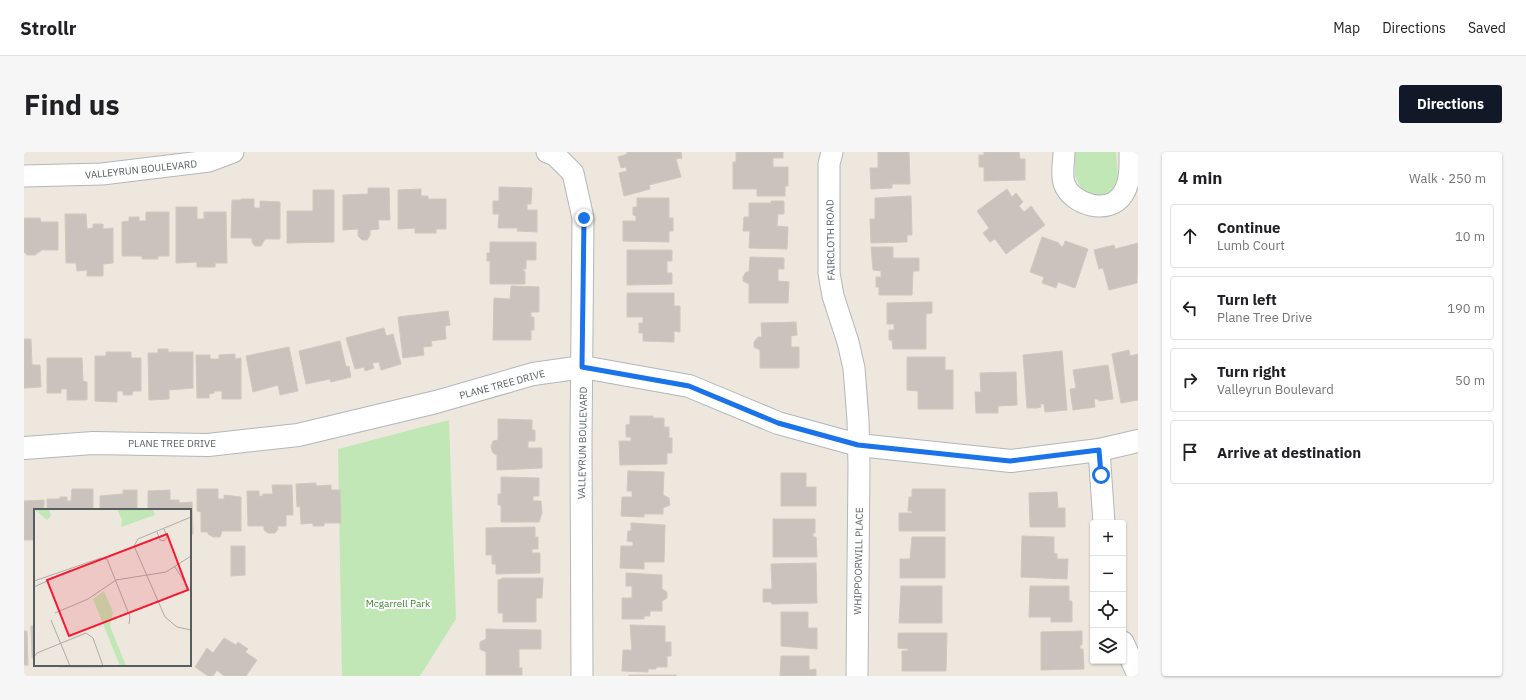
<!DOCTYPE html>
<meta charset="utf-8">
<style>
body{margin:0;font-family:"IBM Plex Sans",sans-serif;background:#f6f6f6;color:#202124}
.controls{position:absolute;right:12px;bottom:12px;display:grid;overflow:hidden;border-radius:4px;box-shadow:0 1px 3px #0004}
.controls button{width:36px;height:36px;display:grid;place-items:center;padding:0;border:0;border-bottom:1px solid #e0e0e0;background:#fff;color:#202124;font:20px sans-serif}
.stop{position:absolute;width:12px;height:12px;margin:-9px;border:3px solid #1a73e8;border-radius:50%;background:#fff}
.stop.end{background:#1a73e8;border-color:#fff;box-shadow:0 1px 4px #0008}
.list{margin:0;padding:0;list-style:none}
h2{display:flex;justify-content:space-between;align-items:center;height:52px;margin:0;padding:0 16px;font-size:17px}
h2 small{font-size:13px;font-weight:400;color:#757577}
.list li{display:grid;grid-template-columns:26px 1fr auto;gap:12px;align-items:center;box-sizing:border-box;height:64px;margin:0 8px 8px;padding:0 8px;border:1px solid #e0e0e0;border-radius:4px}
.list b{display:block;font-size:15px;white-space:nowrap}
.list p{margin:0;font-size:13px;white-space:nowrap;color:#757577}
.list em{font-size:13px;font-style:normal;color:#757577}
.icon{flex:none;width:22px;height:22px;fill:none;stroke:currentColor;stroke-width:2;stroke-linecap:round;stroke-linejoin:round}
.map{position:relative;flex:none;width:1114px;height:524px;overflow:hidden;border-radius:4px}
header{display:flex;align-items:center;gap:24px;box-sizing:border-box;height:56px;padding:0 20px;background:#fff;border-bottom:1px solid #e0e0e0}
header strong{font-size:19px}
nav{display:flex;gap:22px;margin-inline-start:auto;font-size:14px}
.intro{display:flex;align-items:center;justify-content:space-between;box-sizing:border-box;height:96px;padding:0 24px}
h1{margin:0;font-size:28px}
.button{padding:10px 18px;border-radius:4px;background:#111827;color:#fff;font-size:14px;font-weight:700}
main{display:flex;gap:24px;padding:0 24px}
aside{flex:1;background:#fff;border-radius:4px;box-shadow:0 1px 3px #0004}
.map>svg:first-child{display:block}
.green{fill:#c1e7b7}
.building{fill:#cac3bd;stroke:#d2c7bc}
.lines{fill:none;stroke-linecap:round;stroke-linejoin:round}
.street-casing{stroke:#b2b7bb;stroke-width:23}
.secondary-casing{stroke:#b0b7bb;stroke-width:24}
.street{stroke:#fff;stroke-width:21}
.secondary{stroke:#fff;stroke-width:22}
.route{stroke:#1a73e8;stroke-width:5}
.labels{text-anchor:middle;stroke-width:4;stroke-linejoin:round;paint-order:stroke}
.street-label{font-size:10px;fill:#575e61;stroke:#fff}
.park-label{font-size:10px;fill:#39852c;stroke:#fff}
.inset-road{fill:none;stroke:#acaca8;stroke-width:1}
.view{fill:#f91832;fill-opacity:0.15;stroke:#f91832;stroke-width:2}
.inset-edge{fill:none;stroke:#575e61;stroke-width:2}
</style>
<header>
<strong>Strollr</strong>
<nav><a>Map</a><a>Directions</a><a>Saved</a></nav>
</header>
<div class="intro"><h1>Find us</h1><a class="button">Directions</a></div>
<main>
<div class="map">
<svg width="1114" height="524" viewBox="0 0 1114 524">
<rect width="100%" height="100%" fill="#ede7de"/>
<g class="green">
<polygon points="1051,0 1092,0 1094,27 1087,41 1074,46 1060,42 1051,24"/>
<polygon points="425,268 432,467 396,524 318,524 314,297"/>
</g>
<g class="building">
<polygon points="603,0 657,0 658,6 652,7 657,25 625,33 626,37 600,44 595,21 603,19 602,15 597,16 594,5 603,2"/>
<polygon points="712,0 759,0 759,6 749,6 749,15 764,15 764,34 761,34 761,44 733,44 733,37 709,37 709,10 712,10"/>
<polygon points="854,0 885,0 886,32 868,32 868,36 847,37 846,16 854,16"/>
<polygon points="960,0 995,0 996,7 1001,7 1001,28 960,29 960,15 955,15 955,3 960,3"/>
<polygon points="475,35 508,36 507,52 503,52 503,58 513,58 513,80 493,79 494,76 474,76 475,62 469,62 469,49 475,49"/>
<polygon points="344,36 365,36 366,68 354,68 355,77 346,78 346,83 343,88 338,88 334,84 334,77 319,78 319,43 344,42"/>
<polygon points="397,37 397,44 404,44 404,47 422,47 422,77 412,77 412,81 391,81 391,76 374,77 374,38"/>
<polygon points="983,37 988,45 992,41 999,50 995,54 1000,60 1007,54 1021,73 982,102 971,87 966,90 959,81 965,76 953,59"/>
<polygon points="289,38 310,38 310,90 263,91 263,59 289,59"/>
<polygon points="887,44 888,83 883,83 883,90 847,91 846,67 851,67 851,46"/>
<polygon points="613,46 645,46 645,66 649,66 649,79 645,79 645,90 599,89 599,69 612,69 612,64 609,63 609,55 613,55"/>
<polygon points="217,47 230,47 230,56 236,56 236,49 256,50 256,87 241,87 237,94 231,94 228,91 228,86 207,86 208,48 217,48"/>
<polygon points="747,49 760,49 760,62 754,62 753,74 764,75 763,97 725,96 726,79 719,79 720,65 725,65 725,51 747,51"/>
<polygon points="152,55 173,55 173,67 180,67 180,60 202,60 203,111 191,111 191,115 173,115 173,110 152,111"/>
<polygon points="122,60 145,60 145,104 134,104 134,107 118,107 118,104 98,104 98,70 105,69 105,65 115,65 115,69 122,69"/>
<polygon points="41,62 62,62 63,77 69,76 69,72 79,72 79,77 89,76 89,111 79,112 79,124 63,124 63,118 53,119 52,111 42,111"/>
<polygon points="0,66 16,66 17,70 34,70 34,98 18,98 11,103 3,103 0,100"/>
<polygon points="1018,85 1035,91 1035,93 1039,95 1041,89 1064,97 1051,136 1034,130 1032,136 1018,131 1020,125 1006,120"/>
<polygon points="466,90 512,90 512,108 502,108 502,117 499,117 499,119 501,119 501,132 466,132 466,109 463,109 463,101 466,101"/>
<polygon points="1114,91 1113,131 1085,138 1079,116 1075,117 1070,98 1090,93 1091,97"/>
<polygon points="847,95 869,95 869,106 895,106 895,119 889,119 888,143 855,143 855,135 852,135 852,125 857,125 857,119 849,118"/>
<polygon points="603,98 648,98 648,109 643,109 643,121 648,121 648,132 603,133"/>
<polygon points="726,105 760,106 760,117 754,117 754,129 765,130 764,151 725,151 725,132 719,129 719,125 722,120 725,120"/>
<polygon points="487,134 515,135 515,160 507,160 507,165 510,165 510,178 507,178 507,188 469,188 470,146 486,147"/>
<polygon points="603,141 650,141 650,154 656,154 656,180 650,179 650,190 619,189 619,181 615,181 615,171 619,171 619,165 603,165"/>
<polygon points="908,150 908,161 902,162 902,197 869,197 868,188 865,188 865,178 870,178 870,172 863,172 863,151"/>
<polygon points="424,159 426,173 421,174 422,187 407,189 408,194 399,195 400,203 379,206 374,165"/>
<polygon points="772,170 773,183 767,184 767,195 775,195 775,216 736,216 736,198 730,195 730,190 734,185 738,185 737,171"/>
<polygon points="360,176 362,184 369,182 377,212 357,218 355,210 348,211 350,216 341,219 340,215 331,217 322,186"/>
<polygon points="0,187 7,187 8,213 16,213 17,235 0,236"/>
<polygon points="316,189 322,215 325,214 327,225 307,230 306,227 282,232 275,199"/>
<polygon points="265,195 274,239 256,243 254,233 229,240 222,204"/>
<polygon points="134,197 144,197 144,200 169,200 169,236 145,238 145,247 125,248 124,201 134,201"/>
<polygon points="1105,198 1106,204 1114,202 1114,248 1097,251 1088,202"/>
<polygon points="1038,199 1043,258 1021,260 1020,252 1016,252 1017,255 1013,256 1003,256 999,203"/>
<polygon points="82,200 107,200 107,206 117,206 117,239 109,239 108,243 99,243 99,239 93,239 93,250 71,249 71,204 82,204"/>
<polygon points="211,202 211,207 217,206 217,247 198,247 198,239 190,239 190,241 185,242 185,246 173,246 172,203 186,203 186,207 195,207 195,203"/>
<polygon points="883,205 921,205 921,218 929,218 929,257 894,257 894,239 883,238"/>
<polygon points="23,206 58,206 59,229 63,230 63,248 43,248 43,237 37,237 37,241 23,241"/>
<polygon points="1084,213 1089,247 1075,249 1074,247 1070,247 1071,255 1049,258 1046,237 1052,236 1049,218"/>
<polygon points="992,220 993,253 974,254 974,261 952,261 951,240 957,240 956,221"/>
<polygon points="606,264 629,264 629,266 640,266 640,275 645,275 645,286 648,286 648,301 643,301 643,312 596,313 595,289 607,289 607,285 602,285 602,273 606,272"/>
<polygon points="474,267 508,268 508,278 511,278 511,289 504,289 504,296 518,296 518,316 473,318 473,303 469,301 467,295 469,289 474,288"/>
<polygon points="604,319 640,320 639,343 645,346 646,353 639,356 639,362 620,362 620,365 597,364 598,345 608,345 608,339 603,339"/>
<polygon points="757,321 782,321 782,335 792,335 792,354 757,354"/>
<polygon points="477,325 515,326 515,344 509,344 509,349 517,349 518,361 515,370 477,370 477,353 474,353 474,342 477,342"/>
<polygon points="292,331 292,334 307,333 307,338 316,338 317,371 300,371 300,374 289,374 289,371 277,372 276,354 273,355 272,332"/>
<polygon points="248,333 268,333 269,363 262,363 262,374 253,374 254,377 251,381 244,381 240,378 240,374 224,374 223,339 235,339 235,344 239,344 239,342 249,342"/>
<polygon points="48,337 69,337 69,358 23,358 23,347 36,347 36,345 43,345 43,349 47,349"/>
<polygon points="173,337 194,337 194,347 200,347 200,343 217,345 217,379 198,379 196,385 189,385 184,382 184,380 177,380 177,360 173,359"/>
<polygon points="888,337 921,337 921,379 875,379 875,361 888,361 888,359 884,359 885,345 888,345"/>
<polygon points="99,338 113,338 113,358 76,358 76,344 99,342"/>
<polygon points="146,338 146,348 155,348 155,351 168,350 169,382 166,382 166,358 124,358 124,339"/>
<polygon points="1033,340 1034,356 1041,356 1041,375 1006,375 1005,341"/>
<polygon points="20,348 20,358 11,358 11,388 0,388 0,349"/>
<polygon points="749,367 791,367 791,381 789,381 789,385 792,385 793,405 749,405"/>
<polygon points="607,371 641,373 640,410 620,410 620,417 596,416 597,394 609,394 609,390 603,389 604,379 607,379"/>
<polygon points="511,375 511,385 514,385 514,397 508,397 508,401 516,401 516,421 472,422 472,412 468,412 468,403 462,403 462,376"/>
<polygon points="998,384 1030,385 1030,401 1033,402 1033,407 1044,407 1043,427 997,425"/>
<polygon points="888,385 921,385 921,426 876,426 876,407 886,407"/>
<polygon points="207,394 221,394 221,423 207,424"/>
<polygon points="792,411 793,451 748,452 747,450 739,450 739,437 748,437 747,412"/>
<polygon points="602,421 638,423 638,437 643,440 643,446 638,449 638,459 626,459 626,464 620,464 620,467 598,467 598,446 608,446 608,434 602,434"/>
<polygon points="478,426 519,426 518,446 512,446 512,470 479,470 479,461 474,461 474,428 478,427"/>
<polygon points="877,434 918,434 918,471 875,471"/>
<polygon points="1006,434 1045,434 1045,449 1048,449 1048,470 1027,470 1027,465 1005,465"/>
<polygon points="757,460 784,460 784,476 793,476 793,497 757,494"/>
<polygon points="606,473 641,474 641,490 647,490 647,504 643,504 643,515 632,515 632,517 624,517 624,520 598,519 599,498 608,498"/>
<polygon points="7,474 11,474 11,506 8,506"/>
<polygon points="462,477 517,478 517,497 495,497 495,516 498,516 498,523 462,523 462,500 456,497 456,490 462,487"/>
<polygon points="0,479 3,479 4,513 0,513"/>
<polygon points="1058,479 1058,493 1056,493 1056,497 1059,497 1060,517 1017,518 1017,480"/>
<polygon points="874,481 923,481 922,519 878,519 878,499 884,499 884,497 874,496"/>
<polygon points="200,486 212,493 214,490 224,497 221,500 233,508 222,524 200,524 193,518 189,524 184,524 171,515 183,496 189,501"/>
<polygon points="757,504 785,504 785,518 792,517 792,524 756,524"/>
<rect x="35" y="513" width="20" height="2"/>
<rect x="57" y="513" width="21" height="2"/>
<rect x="605" y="523" width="47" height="1"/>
</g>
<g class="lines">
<g class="street-casing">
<g id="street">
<polyline points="523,0 531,3 549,21 559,66 557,289 558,524"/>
<polyline points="808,0 805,12 805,121 809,144 824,190 830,216 834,268 835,315 833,524"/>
<path d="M 1040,0 C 1040,9 1037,22 1040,31 C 1047,53 1085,64 1099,42 C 1107,29 1106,14 1106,0"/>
<polyline points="0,24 78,22 185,9 209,0"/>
<polyline points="1075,298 1080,371"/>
<polyline points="1099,490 1114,523"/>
</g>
</g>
<g class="secondary-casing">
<polyline id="secondary" points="0,296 69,291 184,293 274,283 412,250 509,222 559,215 665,234 754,271 834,293 987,309 1075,298 1114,289"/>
</g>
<use href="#street" class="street"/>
<use href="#secondary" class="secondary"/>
</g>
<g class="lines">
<polyline class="route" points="560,66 558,215 665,234 754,271 834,293 986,309 1075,298 1077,323"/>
</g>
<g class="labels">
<g class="street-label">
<text transform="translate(117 17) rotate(-6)" y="4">VALLEYRUN BOULEVARD</text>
<text transform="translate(806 88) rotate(-91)" y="4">FAIRCLOTH ROAD</text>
<text transform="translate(478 232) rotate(-15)" y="4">PLANE TREE DRIVE</text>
<text x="148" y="295">PLANE TREE DRIVE</text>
<text transform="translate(558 291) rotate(-89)" y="4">VALLEYRUN BOULEVARD</text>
<text transform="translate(834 409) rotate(-89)" y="4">WHIPPOORWILL PLACE</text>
</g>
<g class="park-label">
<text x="374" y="455">Mcgarrell Park</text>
</g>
</g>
<g transform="translate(10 357)">
<rect width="157" height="157" fill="#ede7de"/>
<path d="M 0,0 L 15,0 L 17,7 L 13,11 ZM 83,0 L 119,0 L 121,6 L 87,18 L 88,11 ZM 70,82 L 79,103 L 76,117 L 92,157 L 86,157 L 59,90 Z" fill="#c1e7b7"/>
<path class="inset-road" d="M 157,8 L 104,30 L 100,37 L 131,108 L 143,118 L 157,121M 123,23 L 126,31 L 130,32 L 133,28 L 130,20M 141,58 L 157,83M 0,72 L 67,49 L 73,50 L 96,108 L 95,115M 0,78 L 37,61M 21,104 L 54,90 L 82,71 L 132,63 L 157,47M 17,111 L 36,157M 0,148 L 3,144 L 52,124 L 59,129 L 69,157"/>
<path class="view" d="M 133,25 L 154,81 L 35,127 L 13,71 Z"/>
<rect width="157" height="157" class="inset-edge"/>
</g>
</svg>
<div class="controls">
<button>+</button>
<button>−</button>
<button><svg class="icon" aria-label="locate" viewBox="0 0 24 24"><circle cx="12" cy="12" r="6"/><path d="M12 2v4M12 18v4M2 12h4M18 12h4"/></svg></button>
<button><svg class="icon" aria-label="layers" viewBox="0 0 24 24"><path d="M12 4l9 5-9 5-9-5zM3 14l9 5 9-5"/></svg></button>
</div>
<div class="stop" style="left:1077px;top:323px"></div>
<div class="stop end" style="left:560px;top:66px"></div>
</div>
<aside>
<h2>4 min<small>Walk · 250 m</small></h2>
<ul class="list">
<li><svg class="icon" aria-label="ahead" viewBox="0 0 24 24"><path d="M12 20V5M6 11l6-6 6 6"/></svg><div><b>Continue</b><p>Lumb Court</p></div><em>10 m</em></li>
<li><svg class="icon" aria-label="left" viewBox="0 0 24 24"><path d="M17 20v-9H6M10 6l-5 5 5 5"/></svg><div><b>Turn left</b><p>Plane Tree Drive</p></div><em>190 m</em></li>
<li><svg class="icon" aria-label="right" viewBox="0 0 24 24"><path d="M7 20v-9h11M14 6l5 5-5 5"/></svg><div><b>Turn right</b><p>Valleyrun Boulevard</p></div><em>50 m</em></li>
<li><svg class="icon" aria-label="arrive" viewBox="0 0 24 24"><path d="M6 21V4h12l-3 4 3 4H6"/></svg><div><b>Arrive at destination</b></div></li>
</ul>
</aside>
</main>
